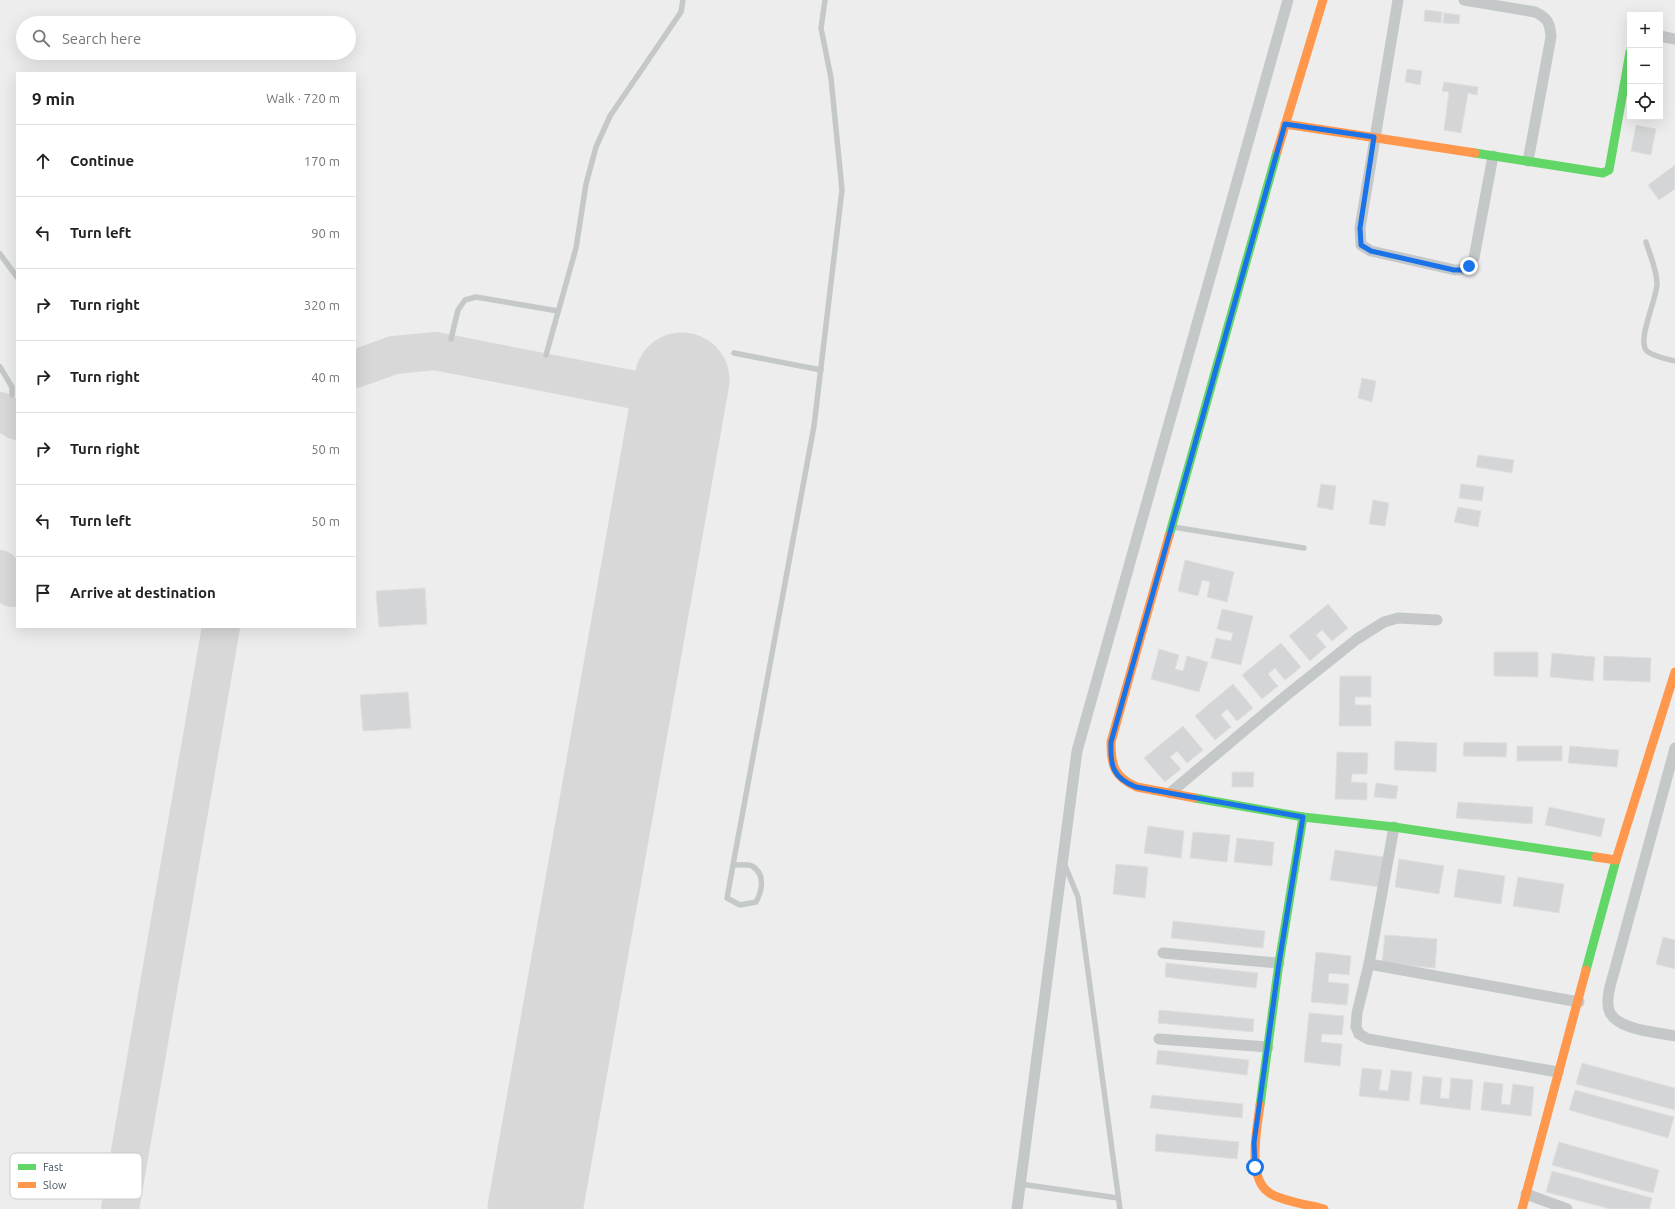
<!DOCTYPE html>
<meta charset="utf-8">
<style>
body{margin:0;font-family:Ubuntu,sans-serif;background:#f6f6f6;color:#222}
.controls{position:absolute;right:12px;top:12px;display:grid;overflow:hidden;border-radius:0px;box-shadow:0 4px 16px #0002}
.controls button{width:36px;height:36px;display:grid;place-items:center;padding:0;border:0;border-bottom:1px solid #e0e0e0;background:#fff;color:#222;font:20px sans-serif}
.stop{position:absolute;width:12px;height:12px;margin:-9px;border:3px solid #1a73e8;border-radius:50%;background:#fff}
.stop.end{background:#1a73e8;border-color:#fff;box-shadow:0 1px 4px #0008}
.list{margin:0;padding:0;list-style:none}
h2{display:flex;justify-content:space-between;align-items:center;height:52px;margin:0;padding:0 16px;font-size:17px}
h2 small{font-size:13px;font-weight:400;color:#767676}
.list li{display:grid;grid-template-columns:26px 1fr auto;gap:12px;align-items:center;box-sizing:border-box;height:72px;padding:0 16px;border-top:1px solid #e0e0e0}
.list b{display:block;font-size:15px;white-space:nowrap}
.list em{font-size:13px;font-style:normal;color:#767676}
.icon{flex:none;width:22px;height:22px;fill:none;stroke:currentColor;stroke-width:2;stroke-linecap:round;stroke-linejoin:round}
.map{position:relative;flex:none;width:1675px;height:1209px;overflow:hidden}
.search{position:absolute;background:#fff;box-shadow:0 4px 16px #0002;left:16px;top:16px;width:340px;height:44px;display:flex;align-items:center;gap:10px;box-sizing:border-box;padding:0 14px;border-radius:22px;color:#767676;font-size:15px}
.panel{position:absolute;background:#fff;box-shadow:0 4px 16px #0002;left:16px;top:72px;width:340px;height:556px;border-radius:0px}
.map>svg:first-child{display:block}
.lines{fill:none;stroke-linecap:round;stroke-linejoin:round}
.taxiway{stroke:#d8d8d8;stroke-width:38}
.runway{stroke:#d8d8d8;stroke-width:95}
.building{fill:#d4d5d6;stroke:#dfdfe0}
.lane{stroke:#c5c8c9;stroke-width:5.5}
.street{stroke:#c5c8c9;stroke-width:11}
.fast{stroke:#63d668;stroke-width:9}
.slow{stroke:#ff974d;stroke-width:9}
.route{stroke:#1a73e8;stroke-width:5}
.key{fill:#fff;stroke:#c7cbcd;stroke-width:1}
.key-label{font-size:11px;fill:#455159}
</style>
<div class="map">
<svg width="1675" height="1209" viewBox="0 0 1675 1209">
<rect width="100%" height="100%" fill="#eeeded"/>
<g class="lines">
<g class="taxiway">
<polyline points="355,369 394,355 435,351 635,390 679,401"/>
<polyline points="0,411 17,421"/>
<polyline points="0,569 12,588"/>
<polyline points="120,1209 221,627"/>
</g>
<polyline class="runway" points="535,1209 682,380"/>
</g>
<g class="building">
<polygon points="1425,10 1442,12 1441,23 1424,21"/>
<polygon points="1444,13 1460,15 1459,24 1443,23"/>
<polygon points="1407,69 1422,71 1420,85 1405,82"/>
<polygon points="1444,82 1478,87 1477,95 1468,93 1461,133 1444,130 1449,92 1442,91"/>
<polygon points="1636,125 1656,129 1651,155 1631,151"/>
<polygon points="1675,165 1675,189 1659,200 1648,185"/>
<polygon points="1362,378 1376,381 1372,402 1358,398"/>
<polygon points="1478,455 1514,460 1512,473 1476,467"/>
<polygon points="1321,484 1336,486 1333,510 1317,507"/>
<polygon points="1461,484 1484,487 1482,501 1459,498"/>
<polygon points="1373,500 1389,503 1385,526 1369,524"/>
<polygon points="1458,507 1481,511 1478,527 1454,522"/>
<polygon points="1185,560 1234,572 1227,602 1207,597 1210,582 1202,580 1198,596 1178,591"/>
<polygon points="425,588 427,624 379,627 376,591"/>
<polygon points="1328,604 1348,628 1332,641 1322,630 1316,635 1326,647 1310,661 1289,636"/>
<polygon points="1222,609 1253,616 1241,665 1211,658 1216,638 1231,641 1233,633 1217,629"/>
<polygon points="1281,643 1301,667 1285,680 1275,668 1268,674 1278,686 1262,699 1242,675"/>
<polygon points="1159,649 1179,655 1175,669 1183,671 1187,656 1208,662 1199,692 1151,679"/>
<polygon points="1494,652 1538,652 1538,677 1494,676"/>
<polygon points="1552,653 1595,657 1593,681 1550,677"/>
<polygon points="1604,656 1651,658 1650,682 1603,680"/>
<polygon points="1340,676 1371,676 1371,697 1355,697 1355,705 1371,705 1371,726 1339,726"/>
<polygon points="1233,684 1253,708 1237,721 1227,709 1221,715 1231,727 1215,740 1195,716"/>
<polygon points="408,692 411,728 363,731 360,695"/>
<polygon points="1183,726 1203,750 1187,763 1177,751 1170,757 1181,769 1165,782 1144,758"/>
<polygon points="1395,741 1437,743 1436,772 1394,770"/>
<polygon points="1464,742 1507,743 1506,757 1463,756"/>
<rect x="1517" y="746" width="45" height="15"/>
<polygon points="1570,746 1619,750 1617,767 1568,763"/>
<polygon points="1337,752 1368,753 1367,774 1352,774 1351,782 1367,783 1367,800 1335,799"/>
<polygon points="1232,772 1254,772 1253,787 1232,787"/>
<polygon points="1376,783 1398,786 1396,799 1374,797"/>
<polygon points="1458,802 1533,807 1532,824 1456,818"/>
<polygon points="1549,807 1605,819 1601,837 1545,825"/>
<polygon points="1148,826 1184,831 1181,858 1144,853"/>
<polygon points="1193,832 1230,835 1227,862 1190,858"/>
<polygon points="1237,838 1274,842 1272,866 1234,862"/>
<polygon points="1335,850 1384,857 1380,887 1330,880"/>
<polygon points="1399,859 1444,866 1439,894 1395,887"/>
<polygon points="1116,864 1148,867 1145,898 1113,894"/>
<polygon points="1458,869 1505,876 1501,904 1454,897"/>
<polygon points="1518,877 1564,884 1559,913 1513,906"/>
<polygon points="1173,921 1265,931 1263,948 1171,938"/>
<polygon points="1385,935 1437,939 1435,968 1382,963"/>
<polygon points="1663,937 1675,940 1675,969 1656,964"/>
<polygon points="1316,952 1351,956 1349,975 1329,973 1328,982 1349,984 1347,1005 1311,1002"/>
<polygon points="1166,963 1258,973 1256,988 1165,977"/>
<polygon points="1159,1010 1254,1019 1253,1032 1158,1023"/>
<polygon points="1309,1013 1344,1016 1342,1035 1322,1034 1321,1042 1342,1044 1340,1066 1304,1062"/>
<polygon points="1158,1050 1249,1060 1247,1075 1156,1064"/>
<polygon points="1582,1063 1675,1088 1675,1110 1576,1084"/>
<polygon points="1362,1068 1382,1070 1379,1090 1388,1091 1391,1070 1412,1072 1409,1101 1359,1096"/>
<polygon points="1423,1076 1442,1078 1440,1098 1449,1099 1451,1078 1473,1080 1470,1110 1420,1104"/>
<polygon points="1484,1082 1503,1084 1501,1104 1510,1105 1513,1084 1534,1087 1531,1116 1481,1110"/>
<polygon points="1575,1090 1674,1117 1668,1138 1569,1110"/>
<polygon points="1152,1095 1243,1104 1242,1118 1150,1108"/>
<polygon points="1156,1134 1239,1142 1237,1159 1155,1151"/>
<polygon points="1559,1142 1659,1170 1653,1193 1552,1165"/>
<polygon points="1552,1171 1652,1198 1649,1209 1610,1209 1546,1192"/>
</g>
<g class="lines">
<g class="lane">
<path d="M 1646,242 C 1650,255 1657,270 1657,284 C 1657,299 1635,343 1648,352 C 1656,357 1666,359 1675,361"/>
<polyline points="0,254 17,277"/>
<polyline points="451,339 458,310 465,300 476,297 558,311"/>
<polyline points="734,353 821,370"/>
<polyline points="546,355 576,248 586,184 596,147 610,116 681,12 683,0"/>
<polyline points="0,367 12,387 12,395"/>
<polyline points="1173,527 1304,548"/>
<polyline points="1064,863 1078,897 1120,1209"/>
<path d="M 733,865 C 738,865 747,864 752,866 C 766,874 762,891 756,902 L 740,905 L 727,898 L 733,865 L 814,426 L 842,190 L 831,78 L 821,28 L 825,0"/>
<polyline points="1020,1184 1118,1198"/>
</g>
<g class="street">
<path d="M 1398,0 L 1360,228 L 1361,245 L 1371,251 L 1455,270 C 1465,270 1469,267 1474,258 L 1493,156"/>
<path d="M 1464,0 L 1535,12 C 1548,18 1550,23 1551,37 L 1528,161"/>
<polyline points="1660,36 1675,39"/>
<path d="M 1675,748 L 1616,965 C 1613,977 1605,997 1609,1010 C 1615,1030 1657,1032 1675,1036"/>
<polyline points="1170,793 1288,694 1357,639 1384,622 1398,618 1437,620"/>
<polyline points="1394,827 1369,964 1357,1013 1356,1027 1359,1034 1368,1039 1558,1072"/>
<polyline points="1163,953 1279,963"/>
<polyline points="1369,964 1579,1002"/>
<polyline points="1159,1039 1268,1047"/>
<polyline points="1526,1194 1567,1209"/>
<polyline points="1017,1209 1077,751 1288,0"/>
</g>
<g class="fast">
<polyline points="1475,153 1603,173 1609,170 1630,52"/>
<polyline points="1169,536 1277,152"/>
<polyline points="1195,798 1303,817 1394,827 1596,857"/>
<polyline points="1586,970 1616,860"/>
<polyline points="1260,1105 1279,963 1303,817"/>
</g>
<g class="slow">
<polyline points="1285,124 1475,153"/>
<polyline points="1277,152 1323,0"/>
<path d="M 1169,536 L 1111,742 C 1111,766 1114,777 1137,787 L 1195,798"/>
<polyline points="1596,857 1616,860 1675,672"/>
<path d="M 1260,1105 C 1257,1130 1245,1182 1273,1195 C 1287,1202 1309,1205 1324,1209"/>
<polyline points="1522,1209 1586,970"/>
</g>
</g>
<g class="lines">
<path class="route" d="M 1255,1167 L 1254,1143 L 1279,963 L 1303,817 L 1136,787 C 1113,778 1110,766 1111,742 L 1285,124 L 1374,137 L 1360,228 L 1361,245 L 1371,251 L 1454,270 L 1463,270 L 1469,266"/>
</g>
<rect x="10" y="1153" width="132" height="46" rx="6" class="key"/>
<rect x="18" y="1164" width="18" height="6" fill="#63d668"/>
<rect x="18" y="1182" width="18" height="6" fill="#ff974d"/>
<g class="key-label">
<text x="43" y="1171">Fast</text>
<text x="43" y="1189">Slow</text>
</g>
</svg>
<div class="controls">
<button>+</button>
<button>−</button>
<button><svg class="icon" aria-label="locate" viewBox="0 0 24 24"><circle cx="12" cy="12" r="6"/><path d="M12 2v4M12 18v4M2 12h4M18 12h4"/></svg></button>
</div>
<div class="stop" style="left:1255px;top:1167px"></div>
<div class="stop end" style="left:1469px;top:266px"></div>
<div class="search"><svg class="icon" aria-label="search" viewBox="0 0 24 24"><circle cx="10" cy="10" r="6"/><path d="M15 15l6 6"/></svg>Search here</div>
<section class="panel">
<h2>9 min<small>Walk · 720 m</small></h2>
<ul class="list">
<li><svg class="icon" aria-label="ahead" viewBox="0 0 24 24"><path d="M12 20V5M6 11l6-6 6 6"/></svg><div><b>Continue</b></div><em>170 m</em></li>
<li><svg class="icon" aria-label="left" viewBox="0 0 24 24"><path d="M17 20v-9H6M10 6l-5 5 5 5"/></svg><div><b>Turn left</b></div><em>90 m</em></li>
<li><svg class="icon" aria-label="right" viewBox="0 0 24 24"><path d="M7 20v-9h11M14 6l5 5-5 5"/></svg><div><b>Turn right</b></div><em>320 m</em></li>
<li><svg class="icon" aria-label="right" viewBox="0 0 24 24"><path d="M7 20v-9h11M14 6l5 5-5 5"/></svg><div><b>Turn right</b></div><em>40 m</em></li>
<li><svg class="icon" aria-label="right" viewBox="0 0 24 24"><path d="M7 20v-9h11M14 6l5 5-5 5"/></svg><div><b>Turn right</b></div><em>50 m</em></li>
<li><svg class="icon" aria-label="left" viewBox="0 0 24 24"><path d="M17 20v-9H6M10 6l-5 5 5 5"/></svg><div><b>Turn left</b></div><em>50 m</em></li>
<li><svg class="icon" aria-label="arrive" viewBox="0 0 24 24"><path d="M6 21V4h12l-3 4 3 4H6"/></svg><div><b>Arrive at destination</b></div></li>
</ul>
</section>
</div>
